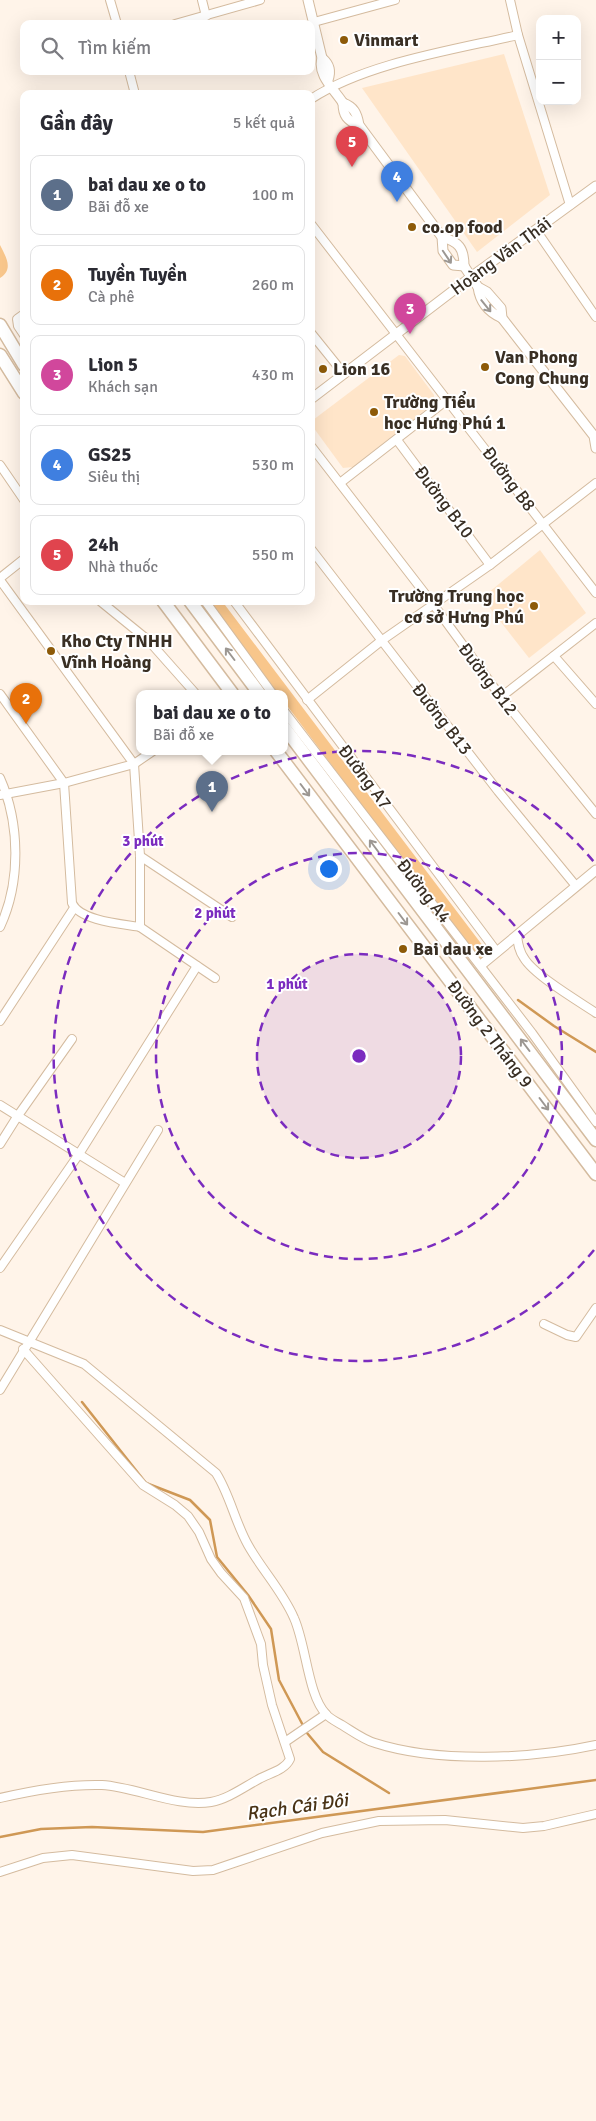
<!DOCTYPE html>
<html lang="vi">
<meta charset="utf-8">
<style>
body{margin:0;font-family:Signika,sans-serif;background:#f2f2f3;color:#2b2b33}
.controls{position:absolute;right:15px;top:15px;display:grid;overflow:hidden;border-radius:10px;box-shadow:0 5px 20px #0002}
.controls button{width:45px;height:45px;display:grid;place-items:center;padding:0;border:0;border-bottom:1px solid #e1e1e2;background:#fff;color:#2b2b33;font:25px sans-serif}
.you{position:absolute;left:328px;top:868px;width:18px;height:18px;margin:-12px;border:4px solid #fff;border-radius:50%;background:#1a73e8;box-shadow:0 0 0 8px #1a73e833}
.badge{display:grid;place-items:center;width:32px;height:32px;border-radius:50%;background:#0f766e;color:#fff;font-size:16px;font-weight:700}
.pin{position:absolute;translate:-50% -41px;filter:drop-shadow(0 1px 2px #0008)}
.pin::after{content:'';position:absolute;top:26px;width:18px;height:15px;background:inherit;clip-path:polygon(0 0,100% 0,50% 100%)}
.popup{position:absolute;left:136px;top:690px;width:152px;height:65px;box-sizing:border-box;display:grid;place-content:center;border-radius:10px;background:#fff;filter:drop-shadow(0 1px 4px #0005);font-size:16px;white-space:nowrap;color:#7c7c81}
.popup b{font-size:19px;color:#2b2b33}
.popup::after{content:'';position:absolute;left:50%;top:100%;margin-left:-10px;border:10px solid transparent;border-top-color:#fff}
.list{margin:0;padding:0;list-style:none}
h2{display:flex;justify-content:space-between;align-items:center;height:65px;margin:0;padding:0 20px;font-size:21px}
h2 small{font-size:16px;font-weight:400;color:#7c7c81}
.list li{display:grid;grid-template-columns:32px 1fr auto;gap:15px;align-items:center;box-sizing:border-box;height:80px;margin:0 10px 10px;padding:0 10px;border:1px solid #e1e1e2;border-radius:10px}
.list b{display:block;font-size:19px;white-space:nowrap}
.list p{margin:0;font-size:16px;white-space:nowrap;color:#7c7c81}
.list em{font-size:16px;font-style:normal;color:#7c7c81}
.icon{flex:none;width:28px;height:28px;fill:none;stroke:currentColor;stroke-width:2;stroke-linecap:round;stroke-linejoin:round}
.map{position:relative;flex:none;width:596px;height:2121px;overflow:hidden}
.search{position:absolute;background:#fff;box-shadow:0 5px 20px #0002;left:20px;top:20px;width:295px;height:55px;display:flex;align-items:center;gap:12px;box-sizing:border-box;padding:0 18px;border-radius:10px;color:#7c7c81;font-size:19px}
.panel{position:absolute;background:#fff;box-shadow:0 5px 20px #0002;left:20px;top:90px;width:295px;height:515px;border-radius:10px}
.map>svg:first-child{display:block}
.built{fill:#ffe5c9}
.green{fill:#f8c68b}
.lines{fill:none;stroke-linecap:round;stroke-linejoin:round}
.stream{stroke:#cf9855;stroke-width:2.5}
.minor-casing{stroke:#d4bb9f;stroke-width:10}
.tertiary-casing{stroke:#d4bb9f;stroke-width:11}
.trunk-casing{stroke:#d4bb9f;stroke-width:15}
.minor{stroke:#fff;stroke-width:8}
.tertiary{stroke:#fff;stroke-width:9}
.trunk{stroke:#fff;stroke-width:12}
.oneway{stroke:#9c9792}
.ring{fill:none;stroke:#7b2cbf;stroke-width:2.5;stroke-dasharray:9 6}
.poi-dot{fill:#8d5a08;stroke:#fff;stroke-width:2}
.labels{text-anchor:middle;stroke-width:4;stroke-linejoin:round;paint-order:stroke}
.poi-label{font-size:18px;font-weight:bold;fill:#392f24;stroke:#fff;text-anchor:start}
.street-label{font-size:18px;fill:#392f24;stroke:#fff}
.water-label{font-size:19px;font-style:italic;fill:#4a3316;stroke:#fff}
.centre{fill:#7b2cbf;stroke:#fff;stroke-width:2.5}
.ring-label{font-size:15px;text-anchor:middle;font-weight:bold;fill:#7b2cbf;stroke:#fff;stroke-width:4;stroke-linejoin:round;paint-order:stroke}
</style>
<div class="map">
<svg width="596" height="2121" viewBox="0 0 596 2121">
<rect width="100%" height="100%" fill="#fff4e9"/>
<g class="built">
<polygon points="504,54 550,195 477,252 362,88"/>
<polygon points="399,355 405,356 434,395 434,403 353,467 343,468 313,427 313,420"/>
<polygon points="540,550 586,613 529,658 482,598"/>
</g>
<g class="green">
<path d="M 0,245 C 6,257 14,269 0,278 Z"/>
<polygon points="208,601 222,601 486,950 486,955 482,959 477,959 285,703 284,693 277,693"/>
</g>
<g class="lines">
<g class="stream">
<polyline points="518,1000 554,1026 596,1052"/>
<polyline points="82,1402 146,1483 190,1500 210,1520 217,1557 248,1595 271,1629 279,1680 307,1733 323,1752 389,1793"/>
<polyline points="0,1837 41,1829 92,1827 203,1832 596,1780"/>
</g>
<g class="minor-casing">
<g id="minor">
<polyline points="110,0 117,24"/>
<polyline points="202,0 206,16"/>
<polyline points="510,0 518,35 570,205"/>
<polyline points="314,22 395,0"/>
<polyline points="175,24 260,0"/>
<polyline points="129,71 135,94"/>
<path d="M 311,99 C 366,63 453,50 518,35"/>
<polyline points="311,224 596,593"/>
<polyline points="536,230 596,317"/>
<polyline points="24,314 17,319 18,326 24,335"/>
<polyline points="311,333 344,374"/>
<polyline points="397,440 490,565"/>
<polyline points="311,446 433,604 501,697 596,814"/>
<polyline points="0,465 24,500"/>
<polyline points="340,483 448,399"/>
<polyline points="311,549 498,791 576,886"/>
<polyline points="0,578 24,559"/>
<path d="M 0,580 L 134,764 L 140,856 L 140,927 C 122,924 80,921 72,903 L 64,783 L 0,694"/>
<polyline points="100,601 148,640 195,693"/>
<polyline points="205,601 272,693"/>
<polyline points="234,601 497,952"/>
<polyline points="554,656 596,704"/>
<polyline points="501,697 596,623"/>
<polyline points="307,700 381,641 490,565 596,483"/>
<polyline points="284,711 532,1033 596,1122"/>
<path d="M 0,778 C 20,823 21,882 0,927"/>
<polyline points="0,795 64,783 134,764 153,751"/>
<polyline points="140,856 232,917"/>
<polyline points="140,927 215,978"/>
<path d="M 517,936 C 518,944 519,951 524,958 C 534,975 578,1001 596,1013"/>
<polyline points="0,1021 74,908"/>
<polyline points="0,1105 125,1183"/>
<polyline points="0,1144 17,1117 72,1039"/>
<polyline points="0,1268 79,1154 197,966"/>
<polyline points="544,1324 567,1335 576,1337 596,1308"/>
<path d="M 0,1330 L 84,1364 L 216,1473 C 230,1495 235,1522 248,1545 C 262,1570 283,1592 294,1618 C 306,1644 308,1696 326,1714 C 330,1719 337,1722 342,1725 C 352,1731 364,1740 375,1743 C 437,1763 532,1759 596,1745"/>
<polyline points="0,1390 158,1130"/>
<polyline points="285,1742 326,1714"/>
<path d="M 0,1798 C 34,1790 67,1784 102,1785 C 136,1787 178,1808 211,1802 C 228,1799 244,1787 259,1779 C 270,1773 285,1770 290,1759 L 272,1705 L 263,1665 L 261,1644 L 244,1598 L 221,1573 L 211,1559 L 199,1532 L 188,1516 L 175,1505 L 143,1485 L 23,1349"/>
<polyline points="0,1872 43,1858 72,1855 193,1871 213,1870 322,1833 379,1821 445,1820 523,1828 544,1826 596,1814"/>
</g>
</g>
<g class="tertiary-casing">
<g id="tertiary">
<path d="M 308,0 L 322,58 C 317,75 334,89 343,103"/>
<path d="M 322,58 C 330,65 331,71 328,80"/>
<path d="M 343,103 C 354,107 357,113 359,125 L 442,237 L 443,251 L 453,265 L 464,266"/>
<path d="M 343,103 C 343,115 347,121 359,125"/>
<path d="M 442,237 C 459,242 464,248 464,266"/>
<polyline points="464,266 478,287 487,292 501,308 502,318 594,436 596,448"/>
<path d="M 478,287 C 480,302 488,312 502,318"/>
<polyline points="311,399 471,277 596,186"/>
<polyline points="481,965 596,870"/>
</g>
</g>
<g class="trunk-casing">
<g id="trunk">
<polyline points="0,325 24,365"/>
<polyline points="0,355 24,393"/>
<polyline points="163,601 232,693"/>
<polyline points="190,601 259,693"/>
<polyline points="284,727 596,1140"/>
<polyline points="276,751 596,1174"/>
</g>
</g>
<use href="#minor" class="minor"/>
<use href="#tertiary" class="tertiary"/>
<use href="#trunk" class="trunk"/>
</g>
<defs><path id="oneway-shaft" d="M-6 0H5M1.5-3L5.5 0L1.5 3" fill="none" stroke-width="1.6" stroke-linecap="round" stroke-linejoin="round" transform="scale(1.25)"/></defs>
<g class="oneway">
<use href="#oneway-shaft" transform="translate(447 257) rotate(56)"/>
<use href="#oneway-shaft" transform="translate(486 306) rotate(51)"/>
<use href="#oneway-shaft" transform="translate(230 654) rotate(-127)"/>
<use href="#oneway-shaft" transform="translate(305 790) rotate(53)"/>
<use href="#oneway-shaft" transform="translate(374 846) rotate(-127)"/>
<use href="#oneway-shaft" transform="translate(403 919) rotate(53)"/>
<use href="#oneway-shaft" transform="translate(525 1045) rotate(-127)"/>
<use href="#oneway-shaft" transform="translate(544 1104) rotate(53)"/>
</g>
<circle cx="359" cy="1056" r="102" fill="#7b2cbf" fill-opacity=".12"/>
<g class="ring">
<circle cx="359" cy="1056" r="102"/>
<circle cx="359" cy="1056" r="203"/>
<path d="M594 1250A305 305 0 1 1 594 862"/>
</g>
<g class="poi-dot">
<circle cx="344" cy="40" r="5"/>
<circle cx="412" cy="227" r="5"/>
<circle cx="485" cy="367" r="5"/>
<circle cx="323" cy="369" r="5"/>
<circle cx="374" cy="412" r="5"/>
<circle cx="534" cy="606" r="5"/>
<circle cx="51" cy="651" r="5"/>
<circle cx="403" cy="949" r="5"/>
</g>
<g class="labels">
<g class="poi-label">
<text x="354" y="46">Vinmart</text>
<text x="422" y="233">co.op food</text>
<text x="495" y="363">Van Phong<tspan x="495" dy="21">Cong Chung</tspan></text>
<text x="333" y="375">Lion 16</text>
<text x="384" y="408">Trường Tiểu<tspan x="384" dy="21">học Hưng Phú 1</tspan></text>
<text x="524" y="602" text-anchor="end">Trường Trung học<tspan x="524" dy="21">cơ sở Hưng Phú</tspan></text>
<text x="61" y="647">Kho Cty TNHH<tspan x="61" dy="21">Vĩnh Hoàng</tspan></text>
<text x="413" y="955">Bai dau xe</text>
</g>
<g class="street-label">
<text transform="translate(501 256) rotate(-36)" y="6">Hoàng Văn Thái</text>
<text transform="translate(509 479) rotate(53)" y="6">Đường B8</text>
<text transform="translate(444 502) rotate(53)" y="6">Đường B10</text>
<text transform="translate(488 679) rotate(53)" y="6">Đường B12</text>
<text transform="translate(442 719) rotate(52)" y="6">Đường B13</text>
<text transform="translate(365 777) rotate(53)" y="6">Đường A7</text>
<text transform="translate(424 891) rotate(52)" y="6">Đường A4</text>
<text transform="translate(490 1034) rotate(53)" y="6">Đường 2 Tháng 9</text>
</g>
<g class="water-label">
<text transform="translate(297 1806) rotate(-8)" y="7">Rạch Cái Đôi</text>
</g>
</g>
<circle cx="359" cy="1056" r="8" class="centre"/>
<g class="ring-label">
<text x="143" y="846">3 phút</text>
<text x="215" y="918">2 phút</text>
<text x="287" y="989">1 phút</text>
</g>
</svg>
<div class="controls">
<button>+</button>
<button>−</button>
</div>
<div class="you"></div>
<div class="pin badge" style="left:212px;top:812px;background:#5c6f8a">1</div>
<div class="popup"><b>bai dau xe o to</b>Bãi đỗ xe</div>
<div class="pin badge" style="left:26px;top:724px;background:#e8710a">2</div>
<div class="pin badge" style="left:410px;top:334px;background:#d1479c">3</div>
<div class="pin badge" style="left:397px;top:202px;background:#3f7fe0">4</div>
<div class="pin badge" style="left:352px;top:167px;background:#e0444e">5</div>
<div class="search"><svg class="icon" aria-label="search" viewBox="0 0 24 24"><circle cx="10" cy="10" r="6"/><path d="M15 15l6 6"/></svg>Tìm kiếm</div>
<section class="panel">
<h2>Gần đây<small>5 kết quả</small></h2>
<ul class="list">
<li><span class="badge" style="background:#5c6f8a">1</span><div><b>bai dau xe o to</b><p>Bãi đỗ xe</p></div><em>100 m</em></li>
<li><span class="badge" style="background:#e8710a">2</span><div><b>Tuyền Tuyền</b><p>Cà phê</p></div><em>260 m</em></li>
<li><span class="badge" style="background:#d1479c">3</span><div><b>Lion 5</b><p>Khách sạn</p></div><em>430 m</em></li>
<li><span class="badge" style="background:#3f7fe0">4</span><div><b>GS25</b><p>Siêu thị</p></div><em>530 m</em></li>
<li><span class="badge" style="background:#e0444e">5</span><div><b>24h</b><p>Nhà thuốc</p></div><em>550 m</em></li>
</ul>
</section>
</div>
